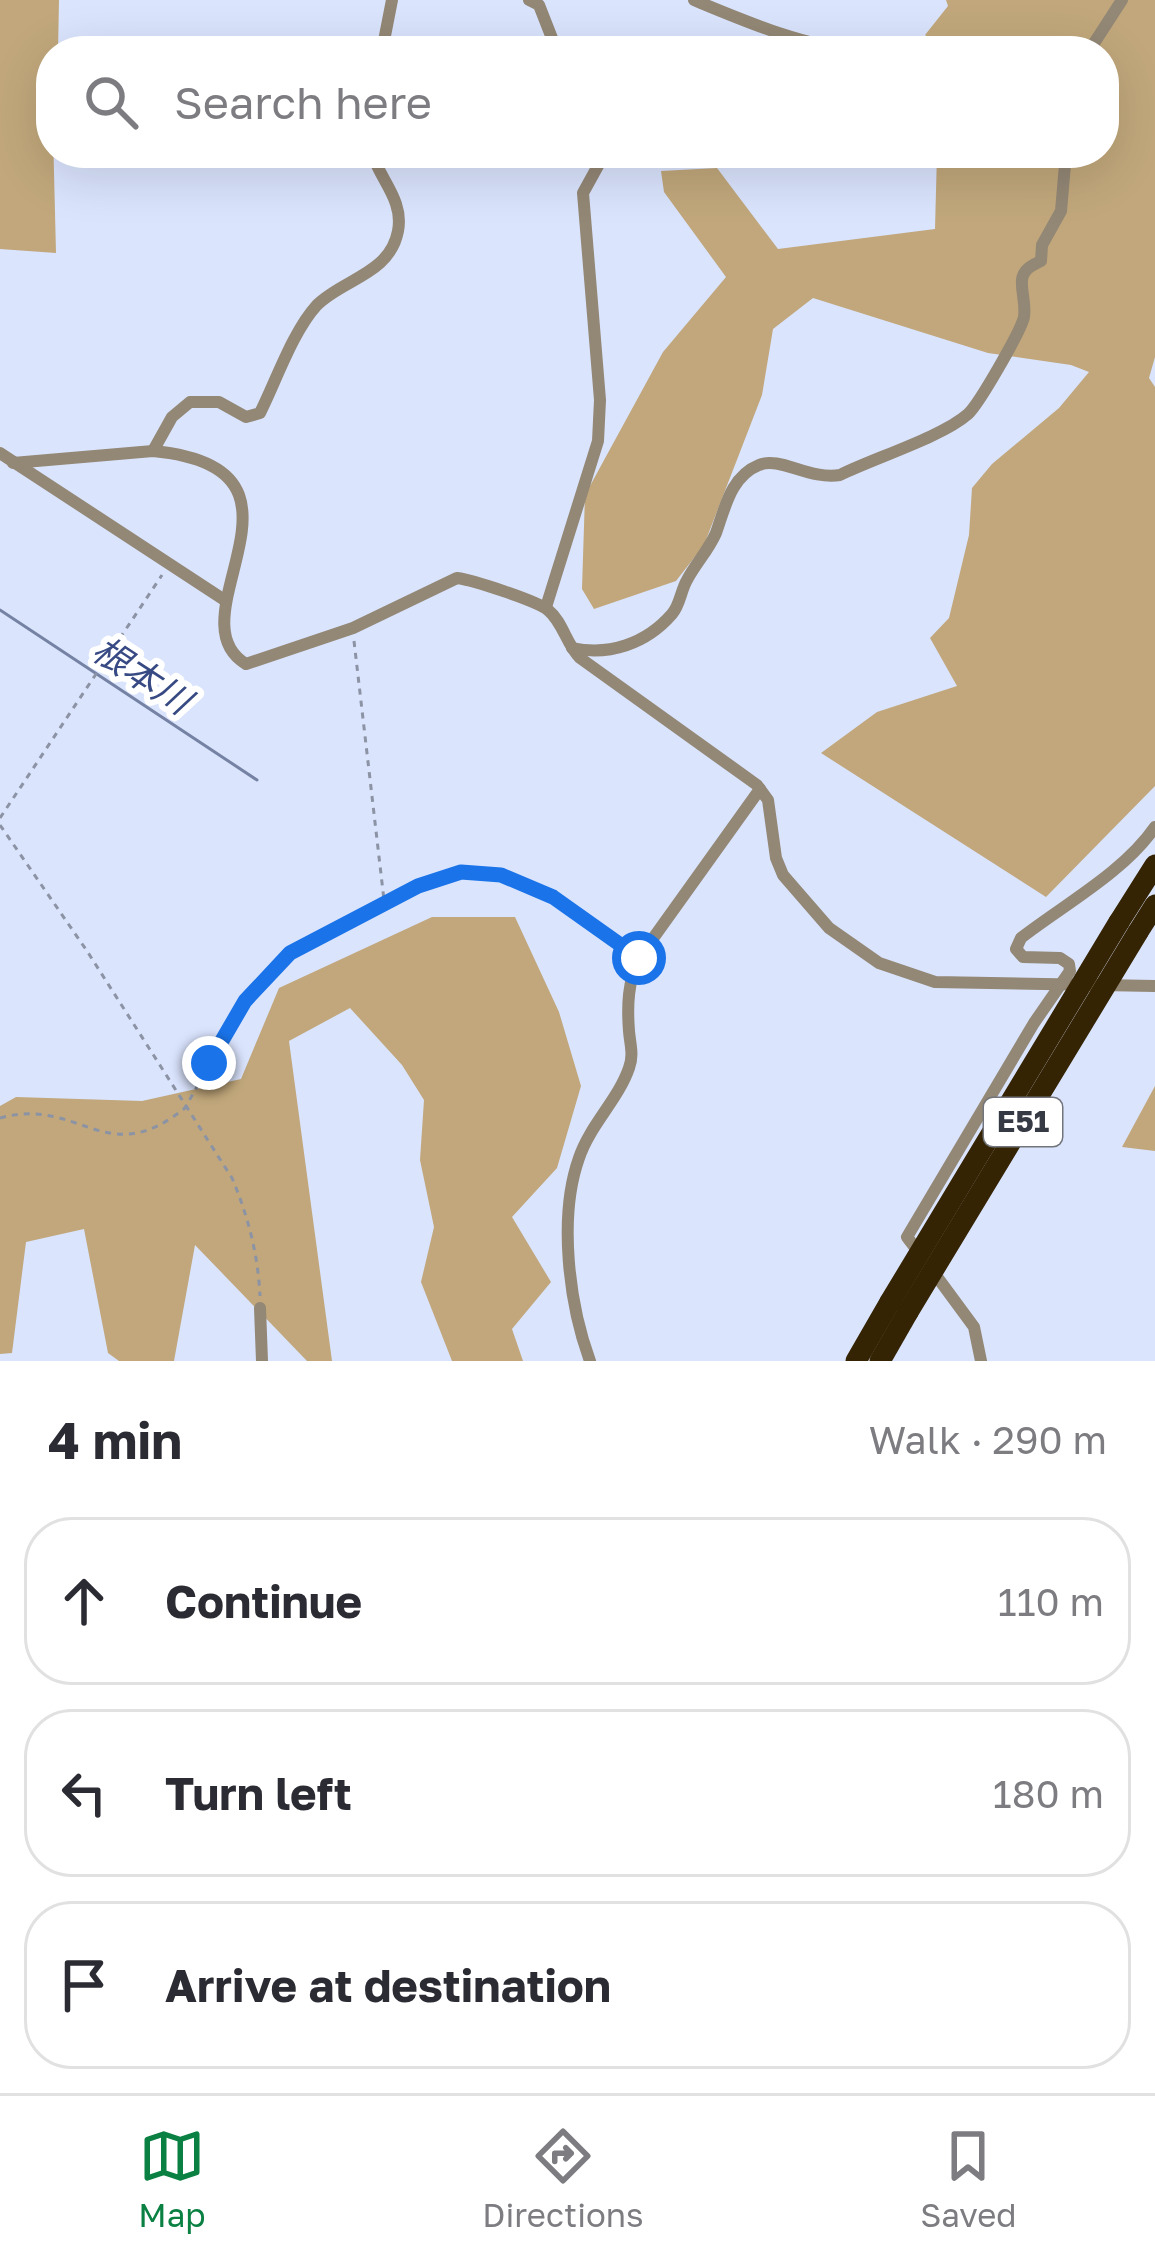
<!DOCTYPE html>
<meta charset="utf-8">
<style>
body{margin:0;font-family:"Golos Text","Noto Sans JP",sans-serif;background:#f2f2f3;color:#2b2b33}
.stop{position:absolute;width:36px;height:36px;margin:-27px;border:9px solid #1a73e8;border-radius:50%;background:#fff}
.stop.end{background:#1a73e8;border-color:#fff;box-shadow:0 3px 12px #0008}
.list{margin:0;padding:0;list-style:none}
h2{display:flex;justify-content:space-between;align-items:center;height:156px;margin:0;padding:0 48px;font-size:51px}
h2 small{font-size:39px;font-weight:400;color:#7c7c81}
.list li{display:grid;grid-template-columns:78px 1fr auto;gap:36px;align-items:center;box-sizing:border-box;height:168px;margin:0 24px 24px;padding:0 24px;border:3px solid #e1e1e2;border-radius:48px}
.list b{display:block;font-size:45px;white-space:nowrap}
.list em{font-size:39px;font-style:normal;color:#7c7c81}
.icon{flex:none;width:66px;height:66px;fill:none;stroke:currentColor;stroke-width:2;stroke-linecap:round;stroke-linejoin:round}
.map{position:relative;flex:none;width:1155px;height:1361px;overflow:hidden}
.search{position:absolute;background:#fff;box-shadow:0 12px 48px #0002;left:36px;right:36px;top:36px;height:132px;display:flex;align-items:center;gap:30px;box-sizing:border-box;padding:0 42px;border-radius:48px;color:#7c7c81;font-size:45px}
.sheet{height:732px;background:#fff}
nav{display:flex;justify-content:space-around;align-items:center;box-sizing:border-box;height:168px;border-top:3px solid #e1e1e2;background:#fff;font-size:33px;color:#7c7c81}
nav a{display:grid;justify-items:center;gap:6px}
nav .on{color:#0b8043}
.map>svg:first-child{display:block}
.forest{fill:#c1a77b}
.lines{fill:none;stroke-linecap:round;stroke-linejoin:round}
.stream{stroke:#7582a3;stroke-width:3}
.path{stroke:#8b93a4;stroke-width:3;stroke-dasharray:6 6;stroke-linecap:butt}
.street{stroke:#938775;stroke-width:12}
.highway{stroke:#352403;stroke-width:21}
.highway-bridge{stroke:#352403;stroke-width:21}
.route{stroke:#1a73e8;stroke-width:15}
.labels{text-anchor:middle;stroke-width:12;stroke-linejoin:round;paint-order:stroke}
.shield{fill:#fff;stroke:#72757c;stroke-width:3}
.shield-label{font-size:30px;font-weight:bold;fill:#363a44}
.water-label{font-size:36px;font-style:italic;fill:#384a83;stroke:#fff}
</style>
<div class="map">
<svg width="1155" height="1361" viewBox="0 0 1155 1361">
<rect width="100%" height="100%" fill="#dae4fd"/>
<g class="forest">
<polygon points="0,0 59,0 58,51 51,51 56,253 0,249"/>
<polygon points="946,0 1155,0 1155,357 1149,378 1155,387 1155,786 1046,897 821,753 877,712 957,686 930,638 949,618 969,535 972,488 992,464 1059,408 1089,372 1071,365 988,353 813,298 773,329 762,395 704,545 676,581 594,609 582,589 585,495 663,352 726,277 664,192 661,171 717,168 778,249 935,229 937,153 1104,153 1104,51 948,51 925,35 948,6"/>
<polygon points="432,917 515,917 559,1012 581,1086 557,1168 512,1217 551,1282 512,1329 523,1361 452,1361 421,1282 434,1227 420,1160 424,1100 402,1065 350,1008 289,1041 332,1361 307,1361 195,1245 174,1361 119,1361 108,1353 84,1229 26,1242 12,1353 0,1354 0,1106 16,1097 142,1101 241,1079 279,988"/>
<polygon points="1155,1086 1155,1151 1122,1147"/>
</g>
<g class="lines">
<polyline class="stream" points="0,610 257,780"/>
<g class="path">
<polyline points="354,641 384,900"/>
<polyline points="0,818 162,575"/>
<path d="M 0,825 L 87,951 L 232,1178 C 248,1216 258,1254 260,1296"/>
<path d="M 0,1118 C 80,1096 106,1172 185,1108 L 245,1001 L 290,953 L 418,886 L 461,872 L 501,875 L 553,897 L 630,952"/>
</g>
<g class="street">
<polyline points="529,0 539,5 557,51"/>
<path d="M 694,0 C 747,22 805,47 862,51"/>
<polyline points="382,51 392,0"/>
<polyline points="1089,51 1122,0"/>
<path d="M 153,451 L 172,417 L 190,402 L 219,402 L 246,417 L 260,413 C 276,381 293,331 317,305 C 343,279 390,274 398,231 C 404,200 380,180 372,153"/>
<polyline points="0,453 226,601"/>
<path d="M 13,463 L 153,451 C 336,468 169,618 246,664 L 353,628 L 457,578 C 473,580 537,601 548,610 C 563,622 566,644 580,658 L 757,785 L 768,800 L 776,858 L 783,875 L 829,928 L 879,963 L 935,982 L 1155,986"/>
<polyline points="546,607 598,441 600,400 583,193 605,153"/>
<path d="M 572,648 C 609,656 646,644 672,614 C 680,605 681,590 687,580 C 696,563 708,551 716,533 C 725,508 731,476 759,465 C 780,456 809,480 840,475 C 874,458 942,437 968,414 C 979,404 1021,331 1024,317 C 1026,303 1021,292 1022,280 C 1023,269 1033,265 1041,261 L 1042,245 L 1061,211 L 1066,153"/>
<path d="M 920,1254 L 907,1237 L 1034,1023 L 1070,971 L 1069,964 L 1060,958 L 1023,957 L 1016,949 L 1021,938 C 1065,904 1124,872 1155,827"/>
<polyline points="932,1270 974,1327 981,1361"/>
<polyline points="260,1308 262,1361"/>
<path d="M 590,1361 C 569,1304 558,1217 579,1158 C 590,1125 618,1100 629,1068 C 634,1055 630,1044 629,1031 C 627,1005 628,982 639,958 L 760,789"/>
</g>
<g class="highway">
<polyline points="1119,922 1155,865"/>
<polyline points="1138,932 1155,905"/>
<polyline points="856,1361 890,1302"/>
<polyline points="880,1361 908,1312"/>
</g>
<g class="highway-bridge">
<polyline points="890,1302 1119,922"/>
<polyline points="908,1312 1138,932"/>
</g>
</g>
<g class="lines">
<polyline class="route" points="209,1063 245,1001 290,953 418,886 461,872 501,875 553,897 639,958"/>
</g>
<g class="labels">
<rect class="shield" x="984" y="1098" width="78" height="48" rx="9"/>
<g class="shield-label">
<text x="1023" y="1132">E51</text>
</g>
<g class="water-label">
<text transform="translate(142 675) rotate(33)" y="13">根本川</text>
</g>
</g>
</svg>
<div class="stop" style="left:639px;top:958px"></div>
<div class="stop end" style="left:209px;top:1063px"></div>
<div class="search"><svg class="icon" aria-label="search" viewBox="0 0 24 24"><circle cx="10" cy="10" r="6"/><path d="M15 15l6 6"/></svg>Search here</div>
</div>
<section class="sheet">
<h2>4 min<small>Walk · 290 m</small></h2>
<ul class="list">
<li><svg class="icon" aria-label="ahead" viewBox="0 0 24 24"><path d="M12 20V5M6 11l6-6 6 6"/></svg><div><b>Continue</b></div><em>110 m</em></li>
<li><svg class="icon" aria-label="left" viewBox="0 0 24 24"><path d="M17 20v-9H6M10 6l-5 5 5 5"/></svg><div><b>Turn left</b></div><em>180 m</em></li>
<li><svg class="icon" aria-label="arrive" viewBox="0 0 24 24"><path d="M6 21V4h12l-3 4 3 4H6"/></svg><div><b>Arrive at destination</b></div></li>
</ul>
</section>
<nav>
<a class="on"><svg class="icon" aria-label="map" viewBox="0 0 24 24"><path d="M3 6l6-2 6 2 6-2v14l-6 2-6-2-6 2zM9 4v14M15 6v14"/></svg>Map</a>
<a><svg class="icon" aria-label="directions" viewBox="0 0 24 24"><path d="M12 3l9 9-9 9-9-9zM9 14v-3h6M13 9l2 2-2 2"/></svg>Directions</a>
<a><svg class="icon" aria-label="saved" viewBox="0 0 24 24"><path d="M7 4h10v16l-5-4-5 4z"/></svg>Saved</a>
</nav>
